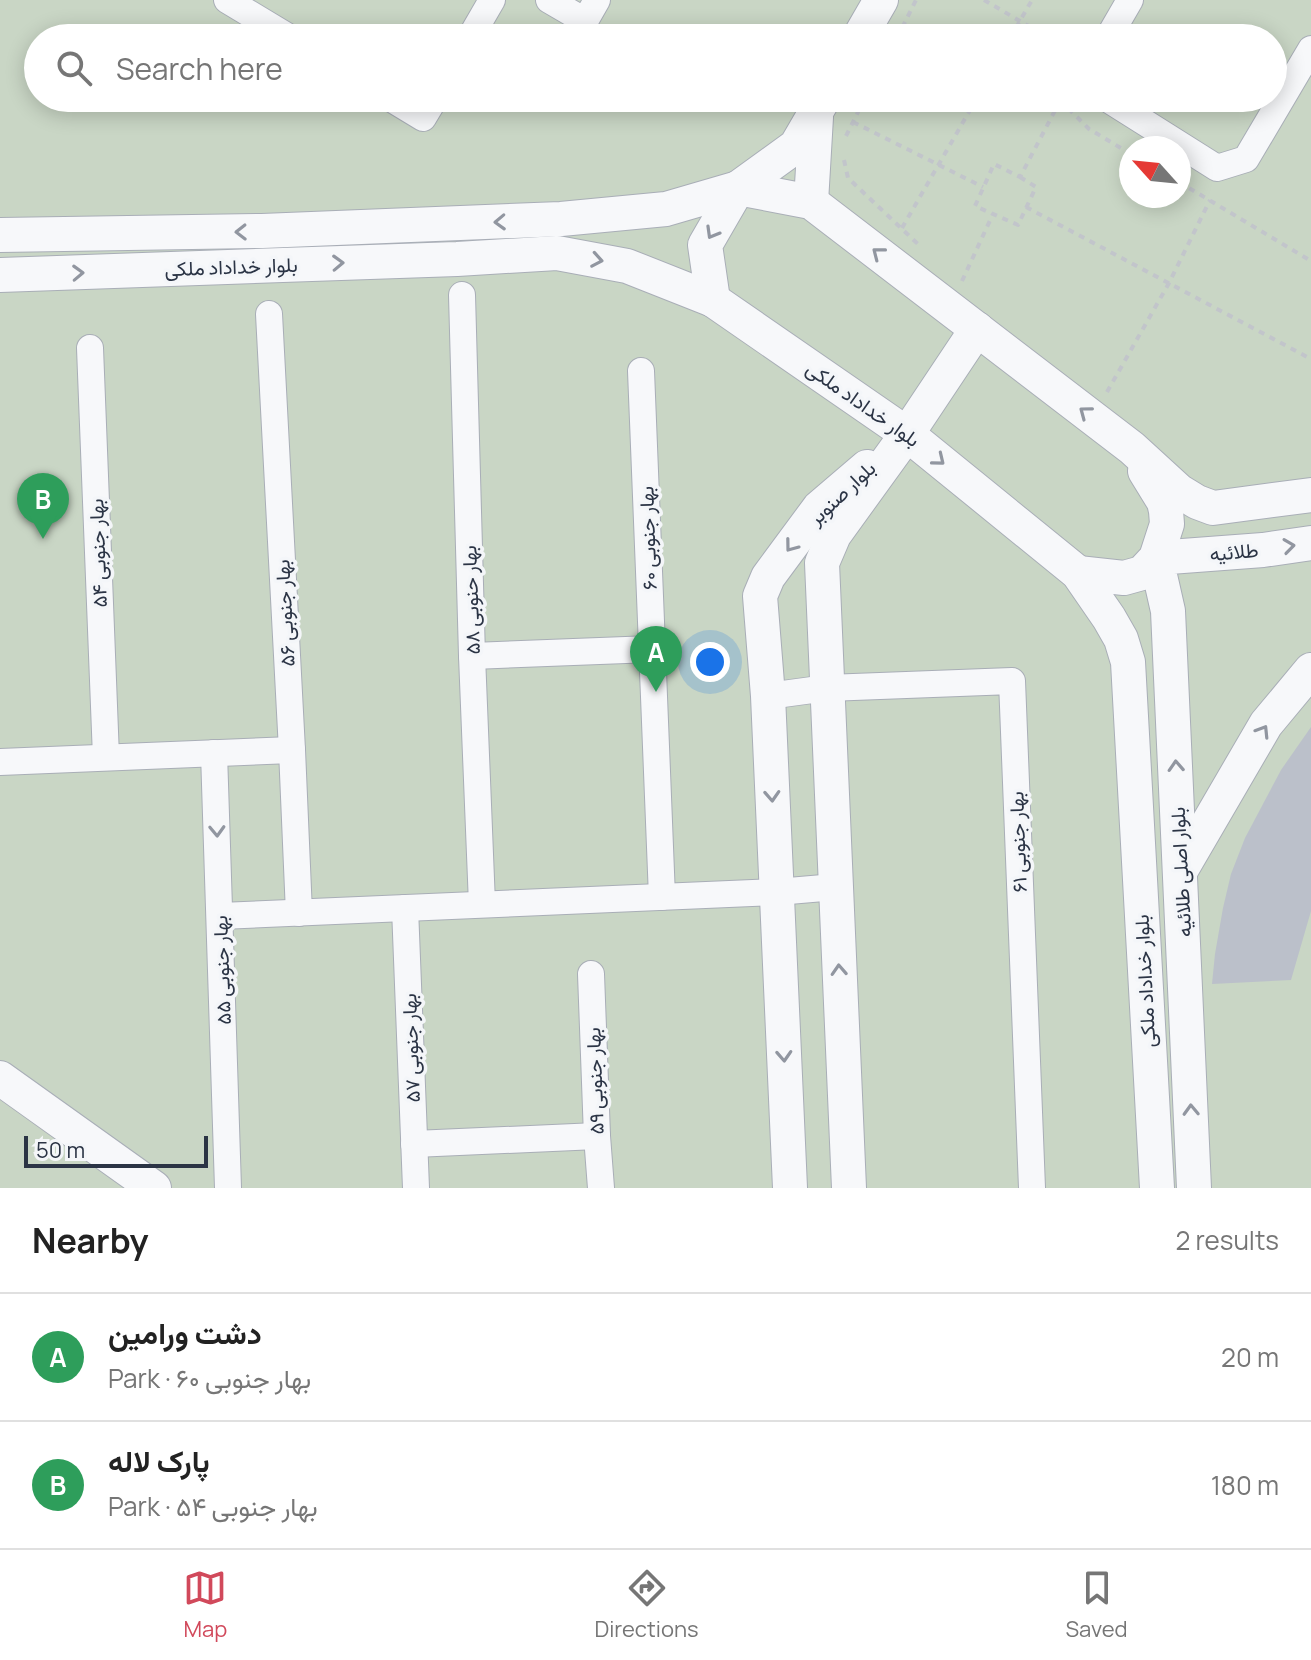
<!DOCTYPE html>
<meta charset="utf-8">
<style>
body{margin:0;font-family:Manrope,Vazirmatn,sans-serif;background:#f6f6f6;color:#222}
.compass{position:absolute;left:1119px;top:136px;width:72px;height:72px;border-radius:50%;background:#fff;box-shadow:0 4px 20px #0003;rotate:297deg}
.scale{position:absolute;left:24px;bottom:20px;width:184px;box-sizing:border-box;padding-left:8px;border:4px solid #2b3445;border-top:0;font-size:22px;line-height:28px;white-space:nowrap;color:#2b3445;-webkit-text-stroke:6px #f4f6f9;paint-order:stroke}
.you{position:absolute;left:710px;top:662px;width:28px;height:28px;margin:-20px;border:6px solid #fff;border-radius:50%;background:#1a73e8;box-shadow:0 0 0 12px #1a73e833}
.badge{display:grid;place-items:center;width:52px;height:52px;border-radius:50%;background:#d1495b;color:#fff;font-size:26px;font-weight:700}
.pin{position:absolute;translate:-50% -66px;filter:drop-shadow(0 2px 4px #0008)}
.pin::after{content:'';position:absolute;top:42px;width:28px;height:24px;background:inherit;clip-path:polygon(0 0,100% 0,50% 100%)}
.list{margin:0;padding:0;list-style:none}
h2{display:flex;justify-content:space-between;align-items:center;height:104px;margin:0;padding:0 32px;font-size:34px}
h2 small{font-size:26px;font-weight:400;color:#767676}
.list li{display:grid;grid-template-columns:52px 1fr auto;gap:24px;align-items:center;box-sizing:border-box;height:128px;padding:0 32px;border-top:2px solid #e0e0e0}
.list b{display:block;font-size:30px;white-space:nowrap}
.list p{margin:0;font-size:26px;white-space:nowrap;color:#767676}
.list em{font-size:26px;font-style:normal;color:#767676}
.icon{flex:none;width:44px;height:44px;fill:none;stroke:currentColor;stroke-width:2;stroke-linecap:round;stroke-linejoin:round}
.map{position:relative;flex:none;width:1311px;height:1188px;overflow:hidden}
.search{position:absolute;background:#fff;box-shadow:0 4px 20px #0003;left:24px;right:24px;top:24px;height:88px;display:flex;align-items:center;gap:20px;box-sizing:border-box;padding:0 28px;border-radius:44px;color:#767676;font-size:30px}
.sheet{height:360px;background:#fff}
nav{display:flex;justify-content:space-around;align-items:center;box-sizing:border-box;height:112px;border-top:2px solid #e0e0e0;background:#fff;font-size:22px;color:#767676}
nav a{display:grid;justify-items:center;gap:4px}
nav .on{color:#d1495b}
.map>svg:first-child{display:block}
.green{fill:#c9d6c5;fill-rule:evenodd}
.building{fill:#bbc0ca}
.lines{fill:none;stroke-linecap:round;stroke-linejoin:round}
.minor-casing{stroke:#a9aeb7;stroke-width:28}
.tertiary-casing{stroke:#a9aeb7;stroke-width:36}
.path{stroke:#c2c5cb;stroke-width:4;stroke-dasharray:6 6;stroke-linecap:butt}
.minor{stroke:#f7f8fa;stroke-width:26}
.tertiary{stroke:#f7f8fa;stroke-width:34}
.oneway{stroke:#9196a0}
.labels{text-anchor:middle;stroke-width:7;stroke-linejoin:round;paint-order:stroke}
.street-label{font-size:20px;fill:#2b3445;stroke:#f4f6f9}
</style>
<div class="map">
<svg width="1311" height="1188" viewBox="0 0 1311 1188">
<rect width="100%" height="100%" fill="#e4e7ec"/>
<path class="green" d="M 0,0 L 1311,0 L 1311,1188 L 0,1188 ZM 38,38 L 1273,38 L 1273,98 L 38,98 ZM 1131,148 L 1179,148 L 1179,196 L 1131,196 Z"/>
<polygon class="building" points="1311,727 1311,911 1291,980 1212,984 1215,954 1223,908 1231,874 1245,838 1281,770"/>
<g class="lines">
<g class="minor-casing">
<g id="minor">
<polyline points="227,0 290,38"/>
<polyline points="549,0 585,21 597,0"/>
<polyline points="470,38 492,0"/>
<polyline points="1108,38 1130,0"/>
<polyline points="390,98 423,118 435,98"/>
<polyline points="1106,98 1217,168 1246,159 1311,49"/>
<polyline points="462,295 472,656 482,904"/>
<polyline points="269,314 292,750 299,913"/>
<polyline points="90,348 106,757"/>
<polyline points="641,371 662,897"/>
<polyline points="472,656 652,649"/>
<polyline points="768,696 827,688 1012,681 1032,1188"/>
<polyline points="214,753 228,1188"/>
<polyline points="0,762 292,750"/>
<polyline points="405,908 416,1188"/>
<polyline points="220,916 777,892 835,887"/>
<polyline points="591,974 597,1136 601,1188"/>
<polyline points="414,1144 597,1136"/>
</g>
</g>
<g class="tertiary-casing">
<g id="tertiary">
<polyline points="859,38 881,0"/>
<polyline points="811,202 816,117"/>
<polyline points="0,235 262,231 561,219 666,209 738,188 811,202 1132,448 1179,491 1197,502 1213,508 1311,495"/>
<polyline points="0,275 457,259 557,253 627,266 713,300 907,434 1078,573 1109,618 1121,639 1128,662 1157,1188"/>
<polyline points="713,300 705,245 738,188 796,146 824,98"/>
<polyline points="1078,573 1124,578 1142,573 1156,558 1167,524 1166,511 1164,502 1145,471"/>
<polyline points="1181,870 1266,724 1311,670"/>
<polyline points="0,1078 154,1188"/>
<polyline points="790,1188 768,696 760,596 768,577 819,508 867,467"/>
<polyline points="849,1188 822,563 834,535 907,434 977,329"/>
<polyline points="1194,1188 1168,611 1156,558 1263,550 1311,543"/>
</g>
</g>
<g class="path">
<polyline points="984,0 1049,38"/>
<polyline points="897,38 916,0"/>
<polyline points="1010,38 1032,0"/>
<polyline points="1060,100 1089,129 1131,154"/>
<polyline points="853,122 983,187"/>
<polyline points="846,136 865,98"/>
<polyline points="844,160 848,178 921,247"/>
<polyline points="1020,177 1036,187 1018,225 975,206 994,164 1020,177 1060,101"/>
<polyline points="1179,182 1311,261"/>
<polyline points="1026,207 1311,359"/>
<polyline points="902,228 977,98"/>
<polyline points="962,281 993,214"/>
<polyline points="1107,392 1169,283 1210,200"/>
</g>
<use href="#minor" class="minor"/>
<use href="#tertiary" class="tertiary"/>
</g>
<defs><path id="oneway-chevron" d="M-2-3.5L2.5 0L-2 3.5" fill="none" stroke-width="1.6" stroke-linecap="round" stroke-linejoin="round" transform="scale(2)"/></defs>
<g class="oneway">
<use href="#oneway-chevron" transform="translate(500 222) rotate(178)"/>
<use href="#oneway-chevron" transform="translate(241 232) rotate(179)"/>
<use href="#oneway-chevron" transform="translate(712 233) rotate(120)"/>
<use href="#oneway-chevron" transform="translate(878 253) rotate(-142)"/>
<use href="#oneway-chevron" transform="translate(597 260) rotate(10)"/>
<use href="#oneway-chevron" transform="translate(338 263) rotate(-2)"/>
<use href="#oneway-chevron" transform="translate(78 273) rotate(-2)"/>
<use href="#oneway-chevron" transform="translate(1085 412) rotate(-143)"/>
<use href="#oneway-chevron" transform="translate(939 460) rotate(39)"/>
<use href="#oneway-chevron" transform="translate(791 546) rotate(127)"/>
<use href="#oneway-chevron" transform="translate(1289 546) rotate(-8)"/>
<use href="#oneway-chevron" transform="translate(1263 731) rotate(-58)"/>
<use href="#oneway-chevron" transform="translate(1176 766) rotate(-93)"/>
<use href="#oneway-chevron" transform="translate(772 796) rotate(87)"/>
<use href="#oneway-chevron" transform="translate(217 831) rotate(88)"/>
<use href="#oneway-chevron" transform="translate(839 970) rotate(-93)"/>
<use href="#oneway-chevron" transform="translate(784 1056) rotate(87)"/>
<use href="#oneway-chevron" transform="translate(1191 1110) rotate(-92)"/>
</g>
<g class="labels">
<g class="street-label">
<text transform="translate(231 267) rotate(-2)" y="7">بلوار خداداد ملکی</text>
<text transform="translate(863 404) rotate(35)" y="7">بلوار خداداد ملکی</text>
<text transform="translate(842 493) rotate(-43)" y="7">بلوار صنوبر</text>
<text transform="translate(648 538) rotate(-92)" y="7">بهار جنوبی ۶۰</text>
<text transform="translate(1234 552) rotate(-5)" y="7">طلائیه</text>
<text transform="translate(98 553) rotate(-92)" y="7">بهار جنوبی ۵۴</text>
<text transform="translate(471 600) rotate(-92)" y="7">بهار حنوبی ۵۸</text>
<text transform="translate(285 613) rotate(-93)" y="7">بهار جنوبی ۵۶</text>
<text transform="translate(1018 842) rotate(-92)" y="7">بهار جنوبی ۶۱</text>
<text transform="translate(1181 872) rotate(-93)" y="7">بلوار اصلی طلائیه</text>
<text transform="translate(222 970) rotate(-92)" y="7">بهار جنوبی ۵۵</text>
<text transform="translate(1145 981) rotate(-93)" y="7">بلوار خداداد ملکی</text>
<text transform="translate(411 1048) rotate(-92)" y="7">بهار جنوبی ۵۷</text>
<text transform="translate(595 1081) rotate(-92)" y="7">بهار جنوبی ۵۹</text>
</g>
</g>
</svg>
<svg class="compass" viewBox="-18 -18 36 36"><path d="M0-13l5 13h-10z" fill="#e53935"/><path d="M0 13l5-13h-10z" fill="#767676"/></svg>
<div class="scale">50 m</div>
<div class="you"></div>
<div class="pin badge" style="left:656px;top:692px;background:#2e9e5b">A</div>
<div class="pin badge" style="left:43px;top:539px;background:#2e9e5b">B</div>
<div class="search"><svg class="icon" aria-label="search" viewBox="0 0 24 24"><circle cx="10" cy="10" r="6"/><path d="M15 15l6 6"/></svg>Search here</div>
</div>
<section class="sheet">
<h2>Nearby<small>2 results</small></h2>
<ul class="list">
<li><span class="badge" style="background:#2e9e5b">A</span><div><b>دشت ورامین</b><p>Park · بهار جنوبی ۶۰</p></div><em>20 m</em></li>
<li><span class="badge" style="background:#2e9e5b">B</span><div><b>پارک لاله</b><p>Park · بهار جنوبی ۵۴</p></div><em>180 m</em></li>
</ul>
</section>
<nav>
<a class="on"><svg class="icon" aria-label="map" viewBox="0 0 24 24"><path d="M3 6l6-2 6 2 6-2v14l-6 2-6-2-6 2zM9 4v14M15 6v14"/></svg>Map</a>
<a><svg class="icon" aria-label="directions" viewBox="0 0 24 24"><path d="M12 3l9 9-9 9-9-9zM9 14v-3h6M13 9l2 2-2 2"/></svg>Directions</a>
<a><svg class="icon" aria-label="saved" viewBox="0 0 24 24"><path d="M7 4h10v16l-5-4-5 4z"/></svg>Saved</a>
</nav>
